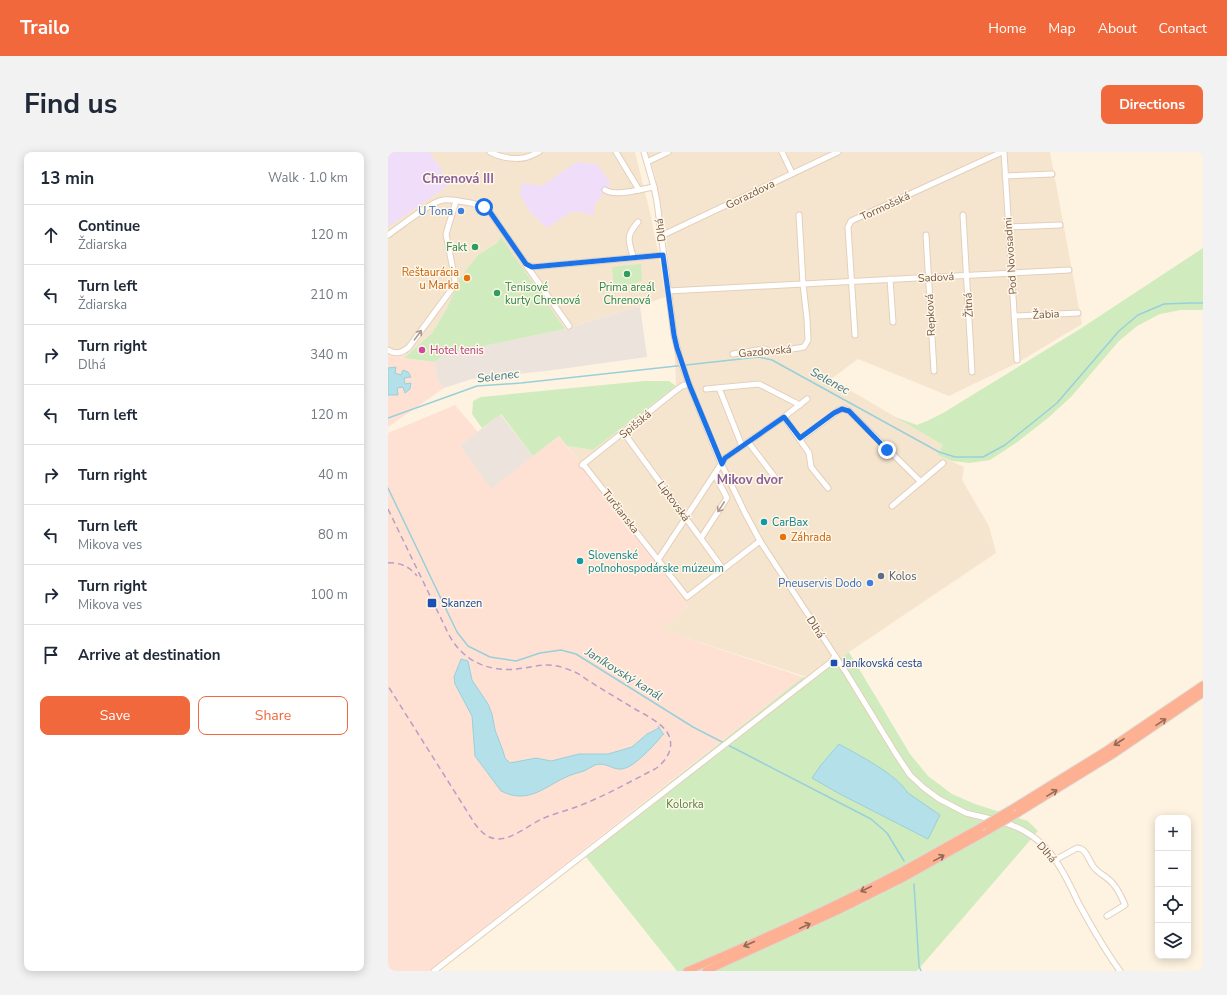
<!DOCTYPE html>
<meta charset="utf-8">
<style>
body{margin:0;font-family:"Nunito Sans",sans-serif;background:#f2f2f3;color:#1f2937}
.controls{position:absolute;right:12px;bottom:12px;display:grid;overflow:hidden;border-radius:8px;box-shadow:0 2px 10px #0003}
.controls button{width:36px;height:36px;display:grid;place-items:center;padding:0;border:0;border-bottom:1px solid #e0e1e3;background:#fff;color:#1f2937;font:20px sans-serif}
.stop{position:absolute;width:12px;height:12px;margin:-9px;border:3px solid #1a73e8;border-radius:50%;background:#fff}
.stop.end{background:#1a73e8;border-color:#fff;box-shadow:0 1px 4px #0008}
.list{margin:0;padding:0;list-style:none}
h2{display:flex;justify-content:space-between;align-items:center;height:52px;margin:0;padding:0 16px;font-size:17px}
h2 small{font-size:13px;font-weight:400;color:#747a83}
.list li{display:grid;grid-template-columns:26px 1fr auto;gap:12px;align-items:center;box-sizing:border-box;height:60px;padding:0 16px;border-top:1px solid #e0e1e3}
.list b{display:block;font-size:15px;white-space:nowrap}
.list p{margin:0;font-size:13px;white-space:nowrap;color:#747a83}
.list em{font-size:13px;font-style:normal;color:#747a83}
.actions{display:flex;gap:8px;padding:12px 16px}
.actions a{flex:1;padding:9px 0;border:1px solid #f1683c;border-radius:8px;text-align:center;font-size:14px;color:#f1683c}
.actions .main{background:#f1683c;color:#fff}
.icon{flex:none;width:22px;height:22px;fill:none;stroke:currentColor;stroke-width:2;stroke-linecap:round;stroke-linejoin:round}
.map{position:relative;flex:none;width:815px;height:819px;overflow:hidden;border-radius:8px}
header{display:flex;align-items:center;gap:24px;box-sizing:border-box;height:56px;padding:0 20px;background:#f1683c;color:#fff}
header strong{font-size:19px}
nav{display:flex;gap:22px;margin-inline-start:auto;font-size:14px}
.intro{display:flex;align-items:center;justify-content:space-between;box-sizing:border-box;height:96px;padding:0 24px}
h1{margin:0;font-size:28px}
.button{padding:10px 18px;border-radius:8px;background:#f1683c;color:#fff;font-size:14px;font-weight:700}
main{display:flex;gap:24px;padding:0 24px}
aside{flex:1;background:#fff;border-radius:8px;box-shadow:0 2px 10px #0003}
.map>svg:first-child{display:block}
.residential{fill:#f6e5ce}
.commercial{fill:#ffe1d3}
.industrial{fill:#ece4dc}
.education{fill:#f0ddfa}
.green{fill:#d0ecbe}
.water{fill:#b4e0e9;stroke:#99cfdb}
.lines{fill:none;stroke-linecap:round;stroke-linejoin:round}
.stream{stroke:#99cfdb;stroke-width:1.5}
.minor-casing{stroke:#e3cfbc;stroke-width:7}
.highway-casing{stroke:#ded7d3;stroke-width:9}
.minor{stroke:#fff;stroke-width:5}
.highway{stroke:#fdb192;stroke-width:7}
.rail{stroke:#b69fc8;stroke-width:1.5;stroke-dasharray:6 4;stroke-linecap:butt}
.highway-bridge-casing{stroke:#ded7d3;stroke-width:9;stroke-linecap:butt}
.highway-bridge{stroke:#fdb192;stroke-width:7}
.oneway{stroke:#ad9b90}
.oneway2{stroke:#926a55}
.route{stroke:#1a73e8;stroke-width:5}
.shop-dot{fill:#3f7fe0;stroke:#fff7e8;stroke-width:1.5}
.leisure-dot{fill:#2e9e5b;stroke:#fff7e8;stroke-width:1.5}
.food-dot{fill:#e8710a;stroke:#fff7e8;stroke-width:1.5}
.hotel-dot{fill:#d1479c;stroke:#fff7e8;stroke-width:1.5}
.culture-dot{fill:#0f9aa8;stroke:#fff7e8;stroke-width:1.5}
.service-dot{fill:#5c6f8a;stroke:#fff7e8;stroke-width:1.5}
.transit-dot{fill:#1a4fb4;stroke:#fff7e8;stroke-width:1.5}
.labels{text-anchor:middle;stroke-width:3;stroke-linejoin:round;paint-order:stroke}
.street-label{font-size:11px;fill:#775846;stroke:#fff7e8}
.shop-label{font-size:11px;fill:#366cbe;stroke:#fff7e8;text-anchor:end}
.leisure-label{font-size:11px;fill:#27864d;stroke:#fff7e8;text-anchor:end}
.food-label{font-size:11px;fill:#c56008;stroke:#fff7e8;text-anchor:end}
.hotel-label{font-size:11px;fill:#b23c85;stroke:#fff7e8;text-anchor:start}
.culture-label{font-size:11px;fill:#0d838f;stroke:#fff7e8;text-anchor:start}
.service-label{font-size:11px;fill:#4e5e75;stroke:#fff7e8;text-anchor:start}
.transit-label{font-size:11px;fill:#164399;stroke:#fff7e8;text-anchor:start}
.park-label{font-size:11px;fill:#4e7e3d;stroke:#fff7e8}
.water-label{font-size:12px;font-style:italic;fill:#3b7785;stroke:#fff7e8}
.quarter-label{font-size:13px;font-weight:bold;fill:#88619b;stroke:#fff7e8}
</style>
<header>
<strong>Trailo</strong>
<nav><a>Home</a><a>Map</a><a>About</a><a>Contact</a></nav>
</header>
<div class="intro"><h1>Find us</h1><a class="button">Directions</a></div>
<main>
<aside>
<h2>13 min<small>Walk · 1.0 km</small></h2>
<ul class="list">
<li><svg class="icon" aria-label="ahead" viewBox="0 0 24 24"><path d="M12 20V5M6 11l6-6 6 6"/></svg><div><b>Continue</b><p>Ždiarska</p></div><em>120 m</em></li>
<li><svg class="icon" aria-label="left" viewBox="0 0 24 24"><path d="M17 20v-9H6M10 6l-5 5 5 5"/></svg><div><b>Turn left</b><p>Ždiarska</p></div><em>210 m</em></li>
<li><svg class="icon" aria-label="right" viewBox="0 0 24 24"><path d="M7 20v-9h11M14 6l5 5-5 5"/></svg><div><b>Turn right</b><p>Dlhá</p></div><em>340 m</em></li>
<li><svg class="icon" aria-label="left" viewBox="0 0 24 24"><path d="M17 20v-9H6M10 6l-5 5 5 5"/></svg><div><b>Turn left</b></div><em>120 m</em></li>
<li><svg class="icon" aria-label="right" viewBox="0 0 24 24"><path d="M7 20v-9h11M14 6l5 5-5 5"/></svg><div><b>Turn right</b></div><em>40 m</em></li>
<li><svg class="icon" aria-label="left" viewBox="0 0 24 24"><path d="M17 20v-9H6M10 6l-5 5 5 5"/></svg><div><b>Turn left</b><p>Mikova ves</p></div><em>80 m</em></li>
<li><svg class="icon" aria-label="right" viewBox="0 0 24 24"><path d="M7 20v-9h11M14 6l5 5-5 5"/></svg><div><b>Turn right</b><p>Mikova ves</p></div><em>100 m</em></li>
<li><svg class="icon" aria-label="arrive" viewBox="0 0 24 24"><path d="M6 21V4h12l-3 4 3 4H6"/></svg><div><b>Arrive at destination</b></div></li>
</ul>
<div class="actions"><a class="main">Save</a><a>Share</a></div>
</aside>
<div class="map">
<svg width="815" height="819" viewBox="0 0 815 819">
<rect width="100%" height="100%" fill="#fef3e0"/>
<g class="residential">
<polygon points="0,0 247,0 261,56 273,114 277,145 252,154 177,177 113,86 109,91 90,103 82,114 59,156 44,181 16,206 0,203"/>
<polygon points="259,0 662,0 694,172 629,211 561,244 470,207 443,227 555,293 549,303 576,315 574,328 601,374 608,401 461,500 425,527 271,477 300,455 263,403 179,294 205,298 288,234 284,143 278,87 266,20"/>
</g>
<g class="commercial">
<polygon points="0,203 16,206 46,210 50,229 56,236 0,275"/>
<polygon points="67,253 90,280 72,294 103,336 171,284 263,403 300,455 272,477 415,525 41,819 0,819 0,281"/>
</g>
<g class="industrial">
<polygon points="252,154 259,205 158,219 84,227 56,236 50,229 46,210 58,202 177,177"/>
<polygon points="112,262 145,304 103,337 72,294"/>
</g>
<g class="education">
<polygon points="0,0 41,0 53,17 59,34 0,75"/>
<polygon points="191,10 209,12 223,32 215,41 206,54 206,63 190,60 183,60 159,76 143,61 132,43 134,31 154,34 186,12"/>
</g>
<g class="green">
<polygon points="113,85 177,177 58,202 46,210 16,206 44,181 59,156 73,125 90,103 109,91"/>
<polygon points="815,96 815,158 793,158 772,162 749,174 731,189 683,245 660,266 628,291 602,308 582,311 564,309 549,303 555,293 507,265 529,273 539,269 555,261 692,177"/>
<polygon points="253,112 254,129 236,134 226,135 224,115"/>
<polygon points="256,229 281,229 288,234 205,298 179,294 171,284 145,304 113,262 94,276 84,262 85,249 93,245"/>
<polygon points="461,500 522,602 540,624 564,642 587,652 640,669 650,679 529,819 289,819 194,700 415,525 425,527"/>
</g>
<g class="water">
<polygon points="8,215 7,221 13,223 15,218 20,220 23,225 16,226 17,232 23,231 22,237 17,241 15,235 9,236 10,243 0,243 0,216"/>
<path d="M 73,507 L 80,509 L 84,528 L 100,552 L 104,562 L 107,578 L 115,599 L 117,606 L 122,611 L 148,606 L 163,609 L 191,602 L 220,602 L 244,595 L 259,582 L 271,576 L 270,574 L 276,583 L 275,582 C 269,591 251,609 242,614 C 226,623 222,609 207,613 C 203,615 200,617 196,619 C 189,621 182,623 176,626 C 154,637 139,652 113,639 L 87,604 L 84,564 L 67,532 L 66,525 Z"/>
<path d="M 451,592 C 472,604 507,621 520,641 L 552,663 L 540,687 L 450,641 L 424,626 L 433,613 Z"/>
</g>
<g class="lines">
<g class="stream">
<polyline points="0,266 89,234 133,231 371,205 384,208 551,300 567,305 595,305 617,293 669,251 731,179 750,163 776,152 802,151 815,151"/>
<polyline points="0,336 69,480 80,494 102,505 128,509 152,501 173,498 188,502 305,575 483,667 499,681 516,709"/>
<polyline points="526,732 531,814 533,819"/>
</g>
<g class="minor-casing">
<g id="minor">
<path d="M 102,0 C 113,6 131,9 142,4 C 145,3 148,1 151,0"/>
<polyline points="228,0 251,38"/>
<polyline points="256,0 266,35 269,50 286,183 293,210 301,232 332,309 357,361 372,389 459,522 508,602 522,623 536,636 551,647 578,661 607,668"/>
<polyline points="394,0 404,21"/>
<polyline points="616,0 629,208"/>
<polyline points="259,10 280,0"/>
<polyline points="617,24 664,22"/>
<path d="M 217,38 C 228,45 253,37 266,35"/>
<polyline points="575,63 584,220"/>
<polyline points="620,75 672,73"/>
<path d="M 0,83 C 12,75 42,50 55,48 C 62,47 70,49 77,50 C 87,51 95,54 102,60 L 138,112 L 145,115 L 275,103"/>
<polyline points="538,83 546,219"/>
<polyline points="273,84 450,0"/>
<path d="M 245,105 C 241,88 237,85 250,70"/>
<polyline points="138,113 181,174"/>
<polyline points="502,127 505,170"/>
<polyline points="280,139 415,132 411,63"/>
<polyline points="626,164 690,161"/>
<polyline points="467,183 460,75 463,69 614,0"/>
<path d="M 0,198 C 8,203 14,201 21,195 L 66,134 L 67,128 L 58,82 L 68,49"/>
<polyline points="345,202 376,197 386,200 416,195 420,188 419,167 415,132 681,118"/>
<polyline points="331,236 354,294"/>
<polyline points="318,237 371,232 412,253"/>
<polyline points="396,265 421,301 423,315 440,336"/>
<polyline points="236,281 335,417"/>
<polyline points="412,287 451,258 457,257 461,259 533,330"/>
<polyline points="360,290 389,328"/>
<polyline points="195,312 299,445 372,389"/>
<polyline points="194,313 286,240 294,234 301,232"/>
<polyline points="504,354 555,311"/>
<polyline points="313,386 339,346 327,323"/>
<polyline points="270,408 337,306 396,265 419,247"/>
<path d="M 614,670 C 630,674 645,683 657,695 C 671,710 681,731 690,750 C 703,774 716,797 732,819"/>
<path d="M 667,708 L 689,696 C 698,696 700,707 705,714 C 710,722 721,725 726,733 C 731,739 734,746 737,753 L 719,764"/>
<polyline points="46,819 443,510 447,504"/>
</g>
</g>
<g class="highway-casing">
<g id="highway">
<polyline points="622,658 719,598 815,533"/>
<polyline points="630,661 724,603 815,541"/>
<path d="M 299,819 C 372,788 444,756 514,719 C 540,705 567,689 593,675"/>
<polyline points="318,819 449,759 517,725 601,678"/>
</g>
</g>
<use href="#minor" class="minor"/>
<use href="#highway" class="highway"/>
<g class="rail">
<path d="M 0,357 L 61,483 C 75,509 100,520 129,517 C 139,516 149,513 159,513 C 170,513 180,517 189,521 C 208,534 227,545 247,557 C 257,563 271,569 279,580 C 288,594 279,609 267,617 C 243,629 219,643 193,653 C 181,658 168,661 156,666 C 142,672 124,688 109,687 C 99,686 93,680 87,672 L 0,534"/>
<path d="M 0,411 C 12,410 22,415 29,424"/>
</g>
<g class="highway-bridge-casing">
<g id="highway-bridge">
<polyline points="593,675 622,658"/>
<polyline points="601,678 630,661"/>
</g>
</g>
<use href="#highway-bridge" class="highway-bridge"/>
</g>
<defs><path id="oneway-shaft" d="M-6 0H5M1.5-3L5.5 0L1.5 3" fill="none" stroke-width="1.6" stroke-linecap="round" stroke-linejoin="round"/></defs>
<g class="oneway">
<use href="#oneway-shaft" transform="translate(30 183) rotate(-53)"/>
<use href="#oneway-shaft" transform="translate(333 355) rotate(123)"/>
</g>
<g class="oneway2">
<use href="#oneway-shaft" transform="translate(773 570) rotate(-34)"/>
<use href="#oneway-shaft" transform="translate(731 590) rotate(147)"/>
<use href="#oneway-shaft" transform="translate(664 641) rotate(-31)"/>
<use href="#oneway-shaft" transform="translate(551 706) rotate(-29)"/>
<use href="#oneway-shaft" transform="translate(478 737) rotate(154)"/>
<use href="#oneway-shaft" transform="translate(417 774) rotate(-25)"/>
<use href="#oneway-shaft" transform="translate(361 792) rotate(156)"/>
</g>
<g class="lines">
<polyline class="route" points="96,55 102,60 138,112 144,115 275,103 286,183 289,196 301,232 334,312 337,306 340,304 396,265 412,286 446,261 454,257 461,259 499,298"/>
</g>
<g class="shop-dot">
<circle cx="73" cy="59" r="4"/>
<circle cx="482" cy="431" r="4"/>
</g>
<g class="leisure-dot">
<circle cx="87" cy="95" r="4"/>
<circle cx="239" cy="122" r="4"/>
<circle cx="109" cy="141" r="4"/>
</g>
<g class="food-dot">
<circle cx="79" cy="126" r="4"/>
<circle cx="395" cy="385" r="4"/>
</g>
<circle class="hotel-dot" cx="34" cy="198" r="4"/>
<g class="culture-dot">
<circle cx="376" cy="370" r="4"/>
<circle cx="192" cy="409" r="4"/>
</g>
<circle class="service-dot" cx="493" cy="424" r="4"/>
<g class="transit-dot">
<rect x="39" y="446" width="10" height="10" rx="2"/>
<rect x="442" y="507" width="8" height="8" rx="2"/>
</g>
<g class="labels">
<g class="street-label">
<text transform="translate(362 42) rotate(-26)" y="4">Gorazdova</text>
<text transform="translate(497 54) rotate(-25)" y="4">Tormošská</text>
<text transform="translate(272 78) rotate(-97)" y="4">Dlhá</text>
<text transform="translate(622 104) rotate(-94)" y="4">Pod Novosadmi</text>
<text transform="translate(548 125) rotate(-3)" y="4">Sadová</text>
<text transform="translate(580 153) rotate(-93)" y="4">Žitná</text>
<text transform="translate(658 162) rotate(-3)" y="4">Žabia</text>
<text transform="translate(542 163) rotate(-93)" y="4">Repková</text>
<text transform="translate(377 199) rotate(-5)" y="4">Gazdovská</text>
<text transform="translate(247 272) rotate(-39)" y="4">Spišská</text>
<text transform="translate(286 349) rotate(54)" y="4">Liptovská</text>
<text transform="translate(233 359) rotate(52)" y="4">Turčianska</text>
<text transform="translate(428 475) rotate(57)" y="4">Dlhá</text>
<text transform="translate(659 700) rotate(49)" y="4">Dlhá</text>
</g>
<g class="shop-label">
<text x="65" y="63">U Tona</text>
<text x="474" y="435">Pneuservis Dodo</text>
</g>
<g class="leisure-label">
<text x="79" y="99">Fakt</text>
<text x="117" y="139" text-anchor="start">Tenisové<tspan x="117" dy="13">kurty Chrenová</tspan></text>
<text x="239" y="139" text-anchor="middle">Prima areál<tspan x="239" dy="13">Chrenová</tspan></text>
</g>
<g class="food-label">
<text x="71" y="124">Reštaurácia<tspan x="71" dy="13">u Marka</tspan></text>
<text x="403" y="389" text-anchor="start">Záhrada</text>
</g>
<g class="hotel-label">
<text x="42" y="202">Hotel tenis</text>
</g>
<g class="culture-label">
<text x="384" y="374">CarBax</text>
<text x="200" y="407">Slovenské<tspan x="200" dy="13">poľnohospodárske múzeum</tspan></text>
</g>
<g class="service-label">
<text x="501" y="428">Kolos</text>
</g>
<g class="transit-label">
<text x="53" y="455">Skanzen</text>
<text x="454" y="515">Janíkovská cesta</text>
</g>
<g class="park-label">
<text x="297" y="656">Kolorka</text>
</g>
<g class="water-label">
<text transform="translate(110 224) rotate(-7)" y="4">Selenec</text>
<text transform="translate(442 229) rotate(29)" y="4">Selenec</text>
<text transform="translate(236 522) rotate(32)" y="4">Janíkovský kanál</text>
</g>
<g class="quarter-label">
<text x="70" y="31">Chrenová III</text>
<text x="362" y="332">Mikov dvor</text>
</g>
</g>
</svg>
<div class="controls">
<button>+</button>
<button>−</button>
<button><svg class="icon" aria-label="locate" viewBox="0 0 24 24"><circle cx="12" cy="12" r="6"/><path d="M12 2v4M12 18v4M2 12h4M18 12h4"/></svg></button>
<button><svg class="icon" aria-label="layers" viewBox="0 0 24 24"><path d="M12 4l9 5-9 5-9-5zM3 14l9 5 9-5"/></svg></button>
</div>
<div class="stop" style="left:96px;top:55px"></div>
<div class="stop end" style="left:499px;top:298px"></div>
</div>
</main>
